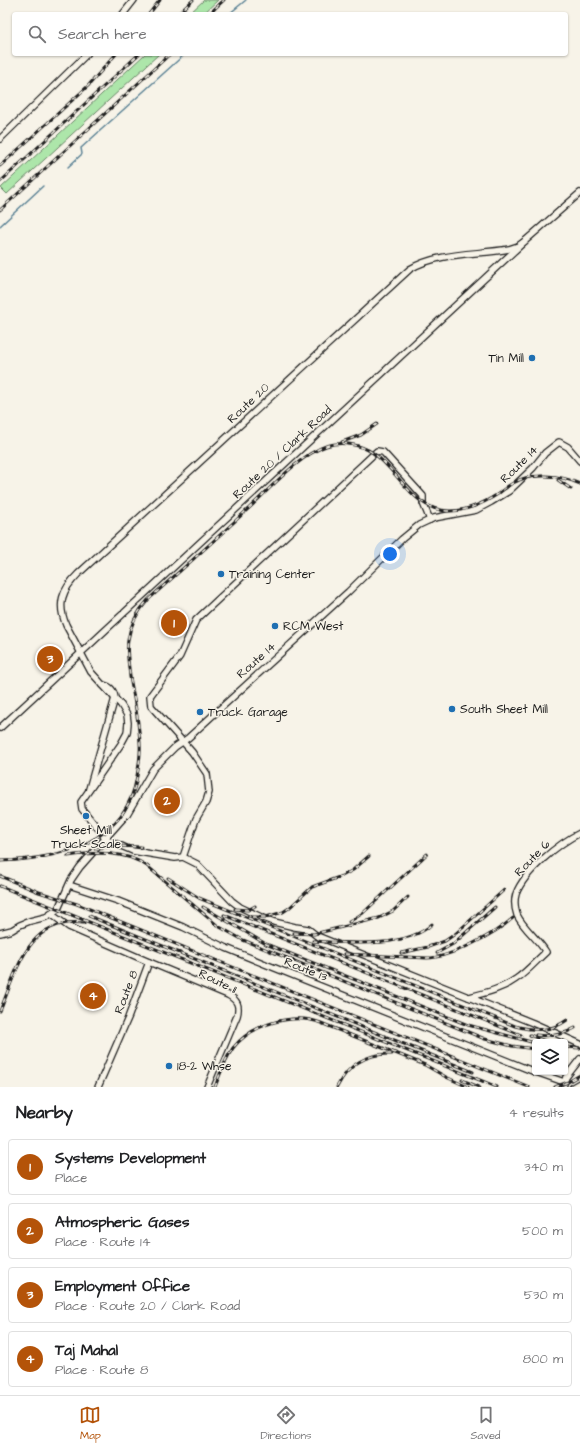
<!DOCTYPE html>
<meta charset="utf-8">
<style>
body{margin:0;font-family:"Architects Daughter",sans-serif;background:#f6f6f6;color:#202124}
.controls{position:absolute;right:12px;bottom:12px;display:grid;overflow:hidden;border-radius:4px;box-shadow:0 1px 3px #0004}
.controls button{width:36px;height:36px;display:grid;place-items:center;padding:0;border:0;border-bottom:1px solid #e0e0e0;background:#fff;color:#202124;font:20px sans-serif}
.you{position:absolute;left:390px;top:554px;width:14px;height:14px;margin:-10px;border:3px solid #fff;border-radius:50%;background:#1a73e8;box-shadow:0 0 0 6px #1a73e833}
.badge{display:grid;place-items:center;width:26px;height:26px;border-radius:50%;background:#b45309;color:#fff;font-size:13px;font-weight:700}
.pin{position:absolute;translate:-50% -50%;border:2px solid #fff;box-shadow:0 1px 4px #0006}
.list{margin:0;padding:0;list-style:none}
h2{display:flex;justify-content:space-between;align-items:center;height:52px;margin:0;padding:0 16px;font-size:17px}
h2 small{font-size:13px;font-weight:400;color:#757577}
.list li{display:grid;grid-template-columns:26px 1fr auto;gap:12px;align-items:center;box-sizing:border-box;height:56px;margin:0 8px 8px;padding:0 8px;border:1px solid #e0e0e0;border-radius:4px}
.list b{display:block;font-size:15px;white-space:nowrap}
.list p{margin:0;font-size:13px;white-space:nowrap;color:#757577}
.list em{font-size:13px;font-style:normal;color:#757577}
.icon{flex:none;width:22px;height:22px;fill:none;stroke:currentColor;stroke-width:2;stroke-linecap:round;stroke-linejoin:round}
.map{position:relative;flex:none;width:580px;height:1087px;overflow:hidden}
.search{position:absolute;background:#fff;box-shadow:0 1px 3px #0004;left:12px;right:12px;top:12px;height:44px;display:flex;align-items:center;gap:10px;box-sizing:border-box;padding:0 14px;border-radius:4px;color:#757577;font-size:15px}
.sheet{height:308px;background:#fff}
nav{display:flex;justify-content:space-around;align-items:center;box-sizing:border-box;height:56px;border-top:1px solid #e0e0e0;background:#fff;font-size:11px;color:#757577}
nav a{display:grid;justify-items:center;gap:2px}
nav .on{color:#b45309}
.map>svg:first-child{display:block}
.green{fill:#ade6aa;stroke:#648163}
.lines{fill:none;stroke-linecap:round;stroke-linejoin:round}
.stream{stroke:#5b8295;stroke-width:1.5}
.minor-casing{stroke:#1c1c1c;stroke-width:8}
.minor{stroke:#f7f3e8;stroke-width:5.5}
.rail-casing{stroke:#1c1c1c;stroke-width:3}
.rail{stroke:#f7f3e8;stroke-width:1.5;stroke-dasharray:4.5;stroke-linecap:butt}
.poi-dot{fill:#1f6fb2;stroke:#f7f3e8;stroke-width:1.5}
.labels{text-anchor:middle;stroke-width:3;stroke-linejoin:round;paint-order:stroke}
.poi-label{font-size:12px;fill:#1c1c1c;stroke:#f7f3e8;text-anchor:start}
.street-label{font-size:12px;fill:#1c1c1c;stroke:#f7f3e8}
</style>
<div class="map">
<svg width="580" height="1087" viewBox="0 0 580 1087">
<rect width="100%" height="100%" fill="#f7f3e8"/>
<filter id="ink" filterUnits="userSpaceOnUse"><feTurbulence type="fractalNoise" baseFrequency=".025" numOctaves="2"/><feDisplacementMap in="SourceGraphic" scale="8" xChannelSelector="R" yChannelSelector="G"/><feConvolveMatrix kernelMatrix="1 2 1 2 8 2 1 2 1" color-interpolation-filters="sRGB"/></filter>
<g filter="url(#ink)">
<g class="green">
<polygon points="204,0 218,0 203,14 189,14"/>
<polygon points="145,54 159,54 7,194 1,188"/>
</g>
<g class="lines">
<g class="stream">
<polyline points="229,14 246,0"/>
<polyline points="68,167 82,154 81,148 185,54"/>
<polyline points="0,226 43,186"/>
</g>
<g class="minor-casing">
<g id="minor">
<polyline points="123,14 134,0"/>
<polyline points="0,139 87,54"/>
<path d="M 430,520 L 423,503 L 423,496 L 383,452 L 377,451 L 196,620 L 180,656 L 150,696 L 151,706 L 192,752 L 207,774 L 209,792 L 206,802 L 196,819 L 183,857 L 175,858 L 133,851 L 105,839 L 101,832 L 82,809 L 81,802 L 121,744 L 127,733 L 128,723 L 127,715 L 121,705 L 91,672 L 66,625 C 57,604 62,590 78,574 L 410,269 C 439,252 476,255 509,249 L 518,246 L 525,241"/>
<polyline points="0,728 525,241 580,193"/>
<path d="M 89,789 L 115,698 C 114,691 110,686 103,685"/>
<polyline points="183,857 197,864 232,901 240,907 261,917 274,922 295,927 308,929 317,936 533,1023 580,1044"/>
<polyline points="69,885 118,901 183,927 226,948 270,966 535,1072"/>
<polyline points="51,914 69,927 149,962 128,1018 98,1087"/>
<polyline points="0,933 12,930 20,925 30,921 46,917 58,909 71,880 80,867 127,814 153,769 175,747 188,738 348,592 402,539 419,525 434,518 476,510 491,502 509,491 533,468 545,453 559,442 568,447 580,461"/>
<path d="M 149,962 L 228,995 C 237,1000 240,1005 237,1016 L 207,1087"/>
<path d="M 469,997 C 485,993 502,989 516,979 C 527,972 536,961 546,952 C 538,939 523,928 517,915 C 515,909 514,901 516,894 C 524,872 559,843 580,833"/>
<polyline points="536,1072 564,1082"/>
<polyline points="563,1087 566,1077 580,1059"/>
<polyline points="573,1087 580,1083"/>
</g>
</g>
<use href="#minor" class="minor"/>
<g class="rail-casing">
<g id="rail">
<polyline points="149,14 160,0"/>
<polyline points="178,14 193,0"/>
<polyline points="209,14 224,0"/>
<polyline points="0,166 88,86 116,54"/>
<polyline points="0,182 139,54"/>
<polyline points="0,210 170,54"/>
<polyline points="342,442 361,435 377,424"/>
<polyline points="558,480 571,489"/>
<polyline points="95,849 115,846 141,847"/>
<path d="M 68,856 C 94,852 124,850 147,866 L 218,926 L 243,940 L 485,1039 L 512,1046 L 535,1049"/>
<path d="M 0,861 C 59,859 126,844 137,776 C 139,765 141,754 140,743 C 139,721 134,699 130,677 C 129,665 126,652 128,640 C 130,626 138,611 148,600 C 181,570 214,541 247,510 C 268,491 299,455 326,446 C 341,441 360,444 373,453 C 399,471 413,511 450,511 C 468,511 484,503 498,494 C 503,490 507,486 513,483 C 531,472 561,475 580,484"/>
<polyline points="0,876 39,892 77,904 529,1087"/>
<path d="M 168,878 L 199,898 L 515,1026 C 534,1031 551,1032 567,1020"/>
<polyline points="0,886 497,1087"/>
<polyline points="203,907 266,944 468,1025 535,1043"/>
<polyline points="235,909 248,910 255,906"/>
<polyline points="224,915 521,1035"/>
<polyline points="89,916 473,1072"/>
<polyline points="252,917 266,917 283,912 289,908 312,887 342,876 353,870 369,856"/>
<polyline points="349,922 363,913 427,854"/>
<polyline points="294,933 314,934 379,918 393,911 408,897"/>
<path d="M 313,941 C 347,943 406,949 432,924"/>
<polyline points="401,953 428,947 445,941 455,934 504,890"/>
<polyline points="437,953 453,944 495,907"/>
<path d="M 345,954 L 427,958 C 450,958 495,934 513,918"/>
<path d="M 0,1011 C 17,970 28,917 84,923"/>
<polyline points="530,1035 547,1042"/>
<path d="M 536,1035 C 550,1037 563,1035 575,1028"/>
<polyline points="565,1047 580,1048"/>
<polyline points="462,1080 479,1087"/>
<path d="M 215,1087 C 220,1074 225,1059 233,1048 C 252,1024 293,1012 321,1023 L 425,1065 L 446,1077 L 468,1087"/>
<path d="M 337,1087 C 348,1065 367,1053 392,1054"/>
<polyline points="555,1087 568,1082 580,1075"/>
</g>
</g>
<use href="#rail" class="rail"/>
</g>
</g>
<g class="poi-dot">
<circle cx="532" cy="358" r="4"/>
<circle cx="221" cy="574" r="4"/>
<circle cx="275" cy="626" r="4"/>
<circle cx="452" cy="709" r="4"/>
<circle cx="200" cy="712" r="4"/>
<circle cx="86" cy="816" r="4"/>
<circle cx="169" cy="1066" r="4"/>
</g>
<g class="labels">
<g class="poi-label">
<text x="524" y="362" text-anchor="end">Tin Mill</text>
<text x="229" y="578">Training Center</text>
<text x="283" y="630">RCM West</text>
<text x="460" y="713">South Sheet Mill</text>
<text x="208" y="716">Truck Garage</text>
<text x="86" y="834" text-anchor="middle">Sheet Mill<tspan x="86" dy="14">Truck Scale</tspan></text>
<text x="177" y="1070">18-2 Whse</text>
</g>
<g class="street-label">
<text transform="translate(248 403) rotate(-43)" y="4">Route 20</text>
<text transform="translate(282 452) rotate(-43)" y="4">Route 20 / Clark Road</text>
<text transform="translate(519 464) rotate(-45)" y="4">Route 14</text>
<text transform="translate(256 660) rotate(-42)" y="4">Route 14</text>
<text transform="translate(532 858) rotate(-46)" y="4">Route 6</text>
<text transform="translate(306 969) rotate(22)" y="4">Route 13</text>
<text transform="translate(218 981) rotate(26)" y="4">Route 11</text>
<text transform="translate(126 992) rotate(-69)" y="4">Route 8</text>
</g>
</g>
</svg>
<div class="controls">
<button><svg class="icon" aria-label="layers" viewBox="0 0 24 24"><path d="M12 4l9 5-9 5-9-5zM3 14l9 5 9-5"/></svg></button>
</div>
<div class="you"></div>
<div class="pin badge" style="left:174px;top:623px">1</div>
<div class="pin badge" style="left:167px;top:801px">2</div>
<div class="pin badge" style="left:50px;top:659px">3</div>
<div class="pin badge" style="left:93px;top:996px">4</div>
<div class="search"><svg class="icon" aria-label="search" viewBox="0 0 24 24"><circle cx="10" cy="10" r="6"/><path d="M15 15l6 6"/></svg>Search here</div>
</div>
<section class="sheet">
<h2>Nearby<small>4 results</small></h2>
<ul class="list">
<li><span class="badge">1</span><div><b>Systems Development</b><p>Place</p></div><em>340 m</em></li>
<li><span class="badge">2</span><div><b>Atmospheric Gases</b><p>Place · Route 14</p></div><em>500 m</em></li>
<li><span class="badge">3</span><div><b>Employment Office</b><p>Place · Route 20 / Clark Road</p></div><em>530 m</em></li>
<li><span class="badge">4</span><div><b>Taj Mahal</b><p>Place · Route 8</p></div><em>800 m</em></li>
</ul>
</section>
<nav>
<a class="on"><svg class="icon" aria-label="map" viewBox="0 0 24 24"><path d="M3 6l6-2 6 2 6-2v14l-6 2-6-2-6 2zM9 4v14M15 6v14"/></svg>Map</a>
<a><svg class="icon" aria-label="directions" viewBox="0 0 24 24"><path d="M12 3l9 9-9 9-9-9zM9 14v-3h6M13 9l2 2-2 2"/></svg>Directions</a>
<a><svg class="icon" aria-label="saved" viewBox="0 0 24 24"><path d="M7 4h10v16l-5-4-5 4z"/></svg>Saved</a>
</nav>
